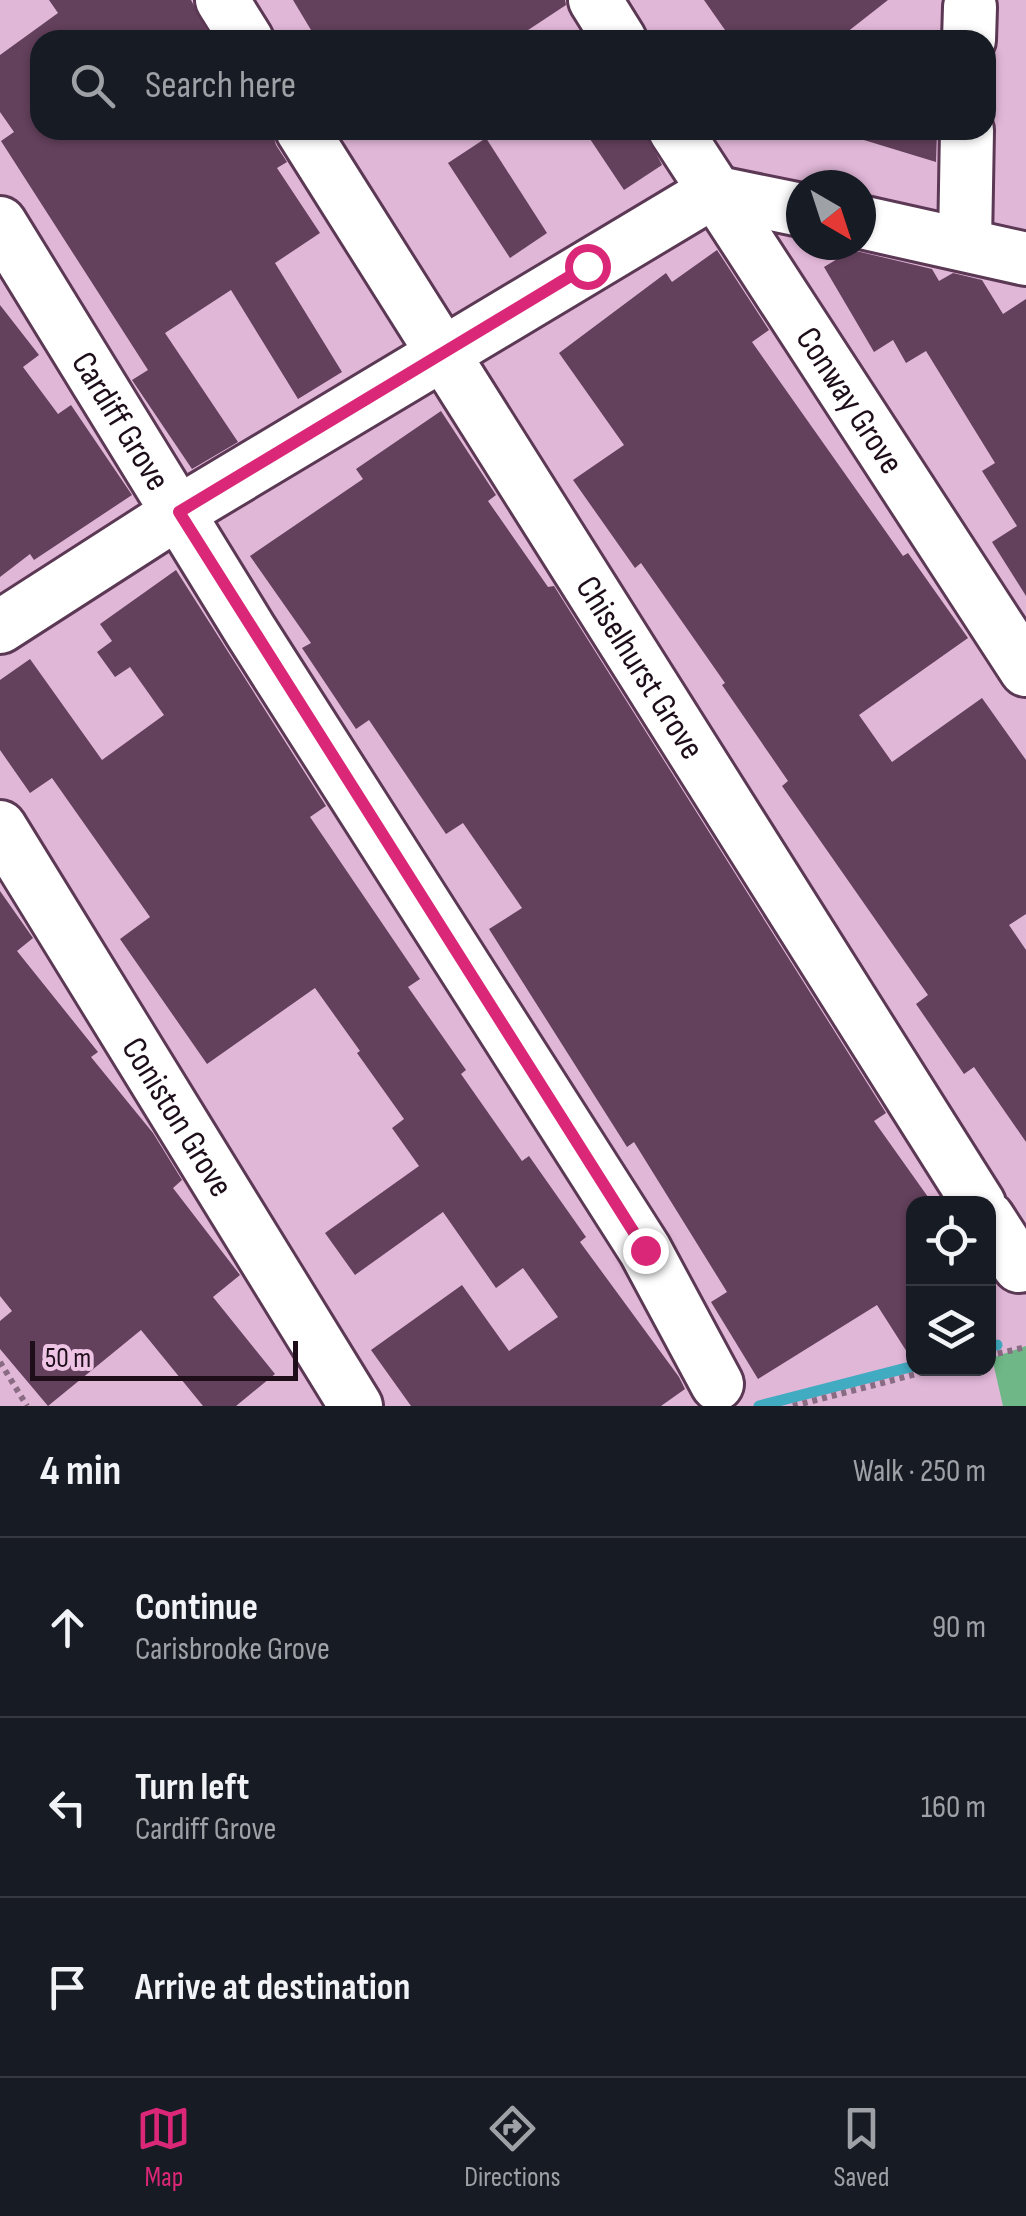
<!DOCTYPE html>
<meta charset="utf-8">
<style>
body{margin:0;font-family:"Sofia Sans Condensed",sans-serif;background:#20242c;color:#f1f3f6}
.controls{position:absolute;right:30px;bottom:30px;display:grid;overflow:hidden;border-radius:20px;box-shadow:0 2px 8px #0004}
.controls button{width:90px;height:90px;display:grid;place-items:center;padding:0;border:0;border-bottom:2px solid #363941;background:#171b24;color:#f1f3f6;font:50px sans-serif}
.compass{position:absolute;left:786px;top:170px;width:90px;height:90px;border-radius:50%;background:#171b24;box-shadow:0 2px 8px #0004;rotate:141deg}
.scale{position:absolute;left:30px;bottom:25px;width:268px;box-sizing:border-box;padding-left:10px;border:5px solid #1d0e1a;border-top:0;font-size:28px;line-height:35px;white-space:nowrap;color:#1d0e1a;-webkit-text-stroke:8px #eec4e5;paint-order:stroke}
.stop{position:absolute;width:30px;height:30px;margin:-22px;border:8px solid #db2777;border-radius:50%;background:#fff}
.stop.end{background:#db2777;border-color:#fff;box-shadow:0 2px 10px #0008}
.list{margin:0;padding:0;list-style:none}
h2{display:flex;justify-content:space-between;align-items:center;height:130px;margin:0;padding:0 40px;font-size:42px}
h2 small{font-size:32px;font-weight:400;color:#9ea1a6}
.list li{display:grid;grid-template-columns:65px 1fr auto;gap:30px;align-items:center;box-sizing:border-box;height:180px;padding:0 40px;border-top:2px solid #363941}
.list b{display:block;font-size:38px;white-space:nowrap}
.list p{margin:0;font-size:32px;white-space:nowrap;color:#9ea1a6}
.list em{font-size:32px;font-style:normal;color:#9ea1a6}
.icon{flex:none;width:55px;height:55px;fill:none;stroke:currentColor;stroke-width:2;stroke-linecap:round;stroke-linejoin:round}
.map{position:relative;flex:none;width:1026px;height:1406px;overflow:hidden}
.search{position:absolute;background:#171b24;box-shadow:0 2px 8px #0004;left:30px;right:30px;top:30px;height:110px;display:flex;align-items:center;gap:25px;box-sizing:border-box;padding:0 35px;border-radius:30px;color:#9ea1a6;font-size:38px}
.sheet{height:670px;background:#171b24}
nav{display:flex;justify-content:space-around;align-items:center;box-sizing:border-box;height:140px;border-top:2px solid #363941;background:#171b24;font-size:28px;color:#9ea1a6}
nav a{display:grid;justify-items:center;gap:5px}
nav .on{color:#db2777}
.map>svg:first-child{display:block}
.green{fill:#6fb787}
.lines{fill:none;stroke-linecap:round;stroke-linejoin:round}
.stream{stroke:#41abc1;stroke-width:11}
.building{fill:#63405c}
.minor-casing{stroke:#5b3854;stroke-width:58}
.path{stroke:#896b83;stroke-width:6;stroke-dasharray:5 5;stroke-linecap:butt}
.minor{stroke:#fff;stroke-width:52}
.route{stroke:#db2777;stroke-width:12}
.labels{text-anchor:middle;stroke-width:10;stroke-linejoin:round;paint-order:stroke}
.street-label{font-size:35px;fill:#1d0e1a;stroke:#eec4e5}
</style>
<div class="map">
<svg width="1026" height="1406" viewBox="0 0 1026 1406">
<rect width="100%" height="100%" fill="#e1b7d8"/>
<polygon class="green" points="1026,1346 1026,1406 1003,1406 992,1358"/>
<g class="lines">
<g class="stream">
<polyline points="988,1347 997,1345"/>
<polyline points="759,1406 914,1366"/>
</g>
</g>
<g class="building">
<polygon points="49,0 191,0 212,40 40,40 40,130 272,130 276,145 287,162 277,168 320,233 275,263 342,372 298,399 231,290 165,333 238,442 192,469 132,380 148,370 1,141 14,132 0,112 0,55 58,13"/>
<polygon points="293,0 565,0 566,5 513,40 317,40"/>
<polygon points="704,0 888,0 837,40 732,40"/>
<polygon points="584,130 644,130 662,165 624,190"/>
<polygon points="855,130 937,130 936,162 854,137"/>
<polygon points="486,138 547,233 510,258 448,163"/>
<polygon points="717,250 769,330 752,342 903,556 908,553 968,638 859,715 892,762 982,698 1026,760 1026,914 1009,925 1026,950 1026,1142 974,1067 964,1074 916,1004 928,995 782,786 788,781 722,685 725,683 641,563 635,568 573,480 624,445 559,353 666,273 672,282"/>
<polygon points="852,250 932,269 939,281 953,273 982,280 1003,314 1026,299 1026,596 992,542 1017,526 982,471 995,463 926,351 906,363 893,340 874,352 824,267"/>
<polygon points="0,305 39,355 23,367 58,414 71,405 132,495 34,560 30,554 0,577"/>
<polygon points="441,411 496,495 488,501 548,587 554,586 886,1113 874,1121 933,1204 914,1204 914,1363 877,1305 758,1379 711,1302 727,1292 634,1142 627,1147 489,929 522,908 463,823 446,834 369,720 356,729 302,648 311,643 250,556 363,479 356,469"/>
<polygon points="176,570 326,806 310,817 420,979 408,987 466,1070 461,1074 522,1161 529,1156 586,1237 580,1242 679,1377 685,1389 661,1406 411,1406 371,1350 462,1285 509,1351 558,1317 523,1268 496,1288 443,1212 355,1275 325,1233 419,1166 392,1128 404,1119 357,1053 360,1051 315,988 207,1064 120,939 150,917 52,778 30,793 0,750 0,680 30,659 102,760 164,715 130,667 115,677 97,652 112,641 100,624"/>
<polygon points="0,891 33,938 17,951 98,1052 91,1057 153,1133 182,1180 173,1188 240,1275 213,1297 275,1374 236,1406 203,1406 141,1330 48,1406 0,1349 0,1321 12,1311 0,1296"/>
</g>
<g class="lines">
<g class="minor-casing">
<g id="minor">
<polyline points="222,0 247,40"/>
<polyline points="595,0 620,40"/>
<polyline points="969,40 970,7"/>
<path id="s1" d="M 302,130 L 979,1204"/>
<path id="s2" d="M 675,130 L 1026,670"/>
<polyline points="861,222 1026,259"/>
<path id="s3" d="M 0,223 L 250,630 L 645,1250 L 717,1384"/>
<polyline points="965,243 967,130"/>
<polyline points="0,627 179,512 713,192 801,210"/>
<path id="s4" d="M 0,827 L 356,1406"/>
<polyline points="988,1218 1019,1266"/>
</g>
</g>
<g class="path">
<polyline points="988,1356 1026,1347"/>
<polyline points="0,1362 27,1406"/>
<polyline points="793,1406 940,1368"/>
</g>
<use href="#minor" class="minor"/>
</g>
<g class="lines">
<polyline class="route" points="587,266 179,512 645,1250"/>
</g>
<g class="labels">
<g class="street-label">
<text dy="12" stroke="none"><textPath href="#s2" startOffset="322">Conway Grove</textPath></text>
<text dy="12" stroke="none"><textPath href="#s3" startOffset="232">Cardiff Grove</textPath></text>
<text dy="12" stroke="none"><textPath href="#s1" startOffset="635">Chiselhurst Grove</textPath></text>
<text dy="12" stroke="none"><textPath href="#s4" startOffset="340">Coniston Grove</textPath></text>
</g>
</g>
</svg>
<div class="controls">
<button><svg class="icon" aria-label="locate" viewBox="0 0 24 24"><circle cx="12" cy="12" r="6"/><path d="M12 2v4M12 18v4M2 12h4M18 12h4"/></svg></button>
<button><svg class="icon" aria-label="layers" viewBox="0 0 24 24"><path d="M12 4l9 5-9 5-9-5zM3 14l9 5 9-5"/></svg></button>
</div>
<svg class="compass" viewBox="-18 -18 36 36"><path d="M0-13l5 13h-10z" fill="#e53935"/><path d="M0 13l5-13h-10z" fill="#9ea1a6"/></svg>
<div class="scale">50 m</div>
<div class="stop" style="left:587px;top:266px"></div>
<div class="stop end" style="left:645px;top:1250px"></div>
<div class="search"><svg class="icon" aria-label="search" viewBox="0 0 24 24"><circle cx="10" cy="10" r="6"/><path d="M15 15l6 6"/></svg>Search here</div>
</div>
<section class="sheet">
<h2>4 min<small>Walk · 250 m</small></h2>
<ul class="list">
<li><svg class="icon" aria-label="ahead" viewBox="0 0 24 24"><path d="M12 20V5M6 11l6-6 6 6"/></svg><div><b>Continue</b><p>Carisbrooke Grove</p></div><em>90 m</em></li>
<li><svg class="icon" aria-label="left" viewBox="0 0 24 24"><path d="M17 20v-9H6M10 6l-5 5 5 5"/></svg><div><b>Turn left</b><p>Cardiff Grove</p></div><em>160 m</em></li>
<li><svg class="icon" aria-label="arrive" viewBox="0 0 24 24"><path d="M6 21V4h12l-3 4 3 4H6"/></svg><div><b>Arrive at destination</b></div></li>
</ul>
</section>
<nav>
<a class="on"><svg class="icon" aria-label="map" viewBox="0 0 24 24"><path d="M3 6l6-2 6 2 6-2v14l-6 2-6-2-6 2zM9 4v14M15 6v14"/></svg>Map</a>
<a><svg class="icon" aria-label="directions" viewBox="0 0 24 24"><path d="M12 3l9 9-9 9-9-9zM9 14v-3h6M13 9l2 2-2 2"/></svg>Directions</a>
<a><svg class="icon" aria-label="saved" viewBox="0 0 24 24"><path d="M7 4h10v16l-5-4-5 4z"/></svg>Saved</a>
</nav>
